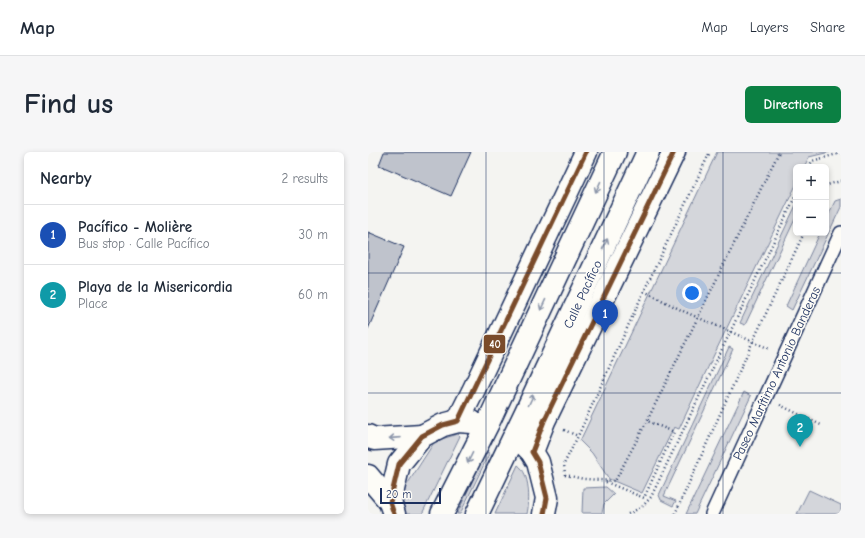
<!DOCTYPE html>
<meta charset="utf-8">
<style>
body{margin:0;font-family:"Comic Neue",sans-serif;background:#f6f6f7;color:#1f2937}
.controls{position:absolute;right:12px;top:12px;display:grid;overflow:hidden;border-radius:6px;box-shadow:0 2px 6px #0003}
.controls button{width:36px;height:36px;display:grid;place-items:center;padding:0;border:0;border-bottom:1px solid #e0e1e3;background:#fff;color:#1f2937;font:20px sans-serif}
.scale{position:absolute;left:12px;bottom:10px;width:61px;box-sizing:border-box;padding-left:4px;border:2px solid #1b2f5e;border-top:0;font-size:11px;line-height:14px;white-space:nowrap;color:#1b2f5e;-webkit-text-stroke:3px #fdfcf7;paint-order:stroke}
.you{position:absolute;left:324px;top:141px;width:14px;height:14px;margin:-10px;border:3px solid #fff;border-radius:50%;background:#1a73e8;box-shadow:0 0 0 6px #1a73e833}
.badge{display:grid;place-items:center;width:26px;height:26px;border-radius:50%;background:#0b8043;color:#fff;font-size:13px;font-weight:700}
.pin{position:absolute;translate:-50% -33px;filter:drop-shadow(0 1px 2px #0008)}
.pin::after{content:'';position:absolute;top:21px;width:14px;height:12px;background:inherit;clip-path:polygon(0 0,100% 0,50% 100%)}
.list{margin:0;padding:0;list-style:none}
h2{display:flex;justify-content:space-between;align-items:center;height:52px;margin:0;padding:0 16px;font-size:17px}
h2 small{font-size:13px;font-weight:400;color:#747a83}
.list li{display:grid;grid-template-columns:26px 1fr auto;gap:12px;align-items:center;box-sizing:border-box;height:60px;padding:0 16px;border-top:1px solid #e0e1e3}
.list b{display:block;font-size:15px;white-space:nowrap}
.list p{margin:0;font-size:13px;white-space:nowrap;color:#747a83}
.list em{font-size:13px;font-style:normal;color:#747a83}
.map{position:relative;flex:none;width:473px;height:362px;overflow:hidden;border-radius:6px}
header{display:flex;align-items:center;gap:24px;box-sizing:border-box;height:56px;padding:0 20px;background:#fff;border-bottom:1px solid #e0e1e3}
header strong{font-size:19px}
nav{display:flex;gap:22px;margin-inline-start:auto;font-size:14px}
.intro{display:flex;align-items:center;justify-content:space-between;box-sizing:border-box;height:96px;padding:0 24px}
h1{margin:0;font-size:28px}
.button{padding:10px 18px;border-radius:6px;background:#0b8043;color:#fff;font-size:14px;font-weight:700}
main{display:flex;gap:24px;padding:0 24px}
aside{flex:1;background:#fff;border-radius:6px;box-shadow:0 2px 6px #0003}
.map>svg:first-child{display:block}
.green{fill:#d4d6db;stroke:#78829c}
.building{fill:#bfc3cc;stroke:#1b2f5e}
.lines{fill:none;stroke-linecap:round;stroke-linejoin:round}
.pedestrian-casing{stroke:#1b2f5e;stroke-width:16}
.primary-casing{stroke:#1b2f5e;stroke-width:25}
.path{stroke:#1b2f5e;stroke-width:2.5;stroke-dasharray:1 3;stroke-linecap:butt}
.pedestrian{stroke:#fdfcf7;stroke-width:13}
.primary{stroke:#fdfcf7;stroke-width:22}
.bus-1-casing{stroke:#fdfcf7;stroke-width:8}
.bus-1{stroke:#7a4b2a;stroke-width:5}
.oneway{stroke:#8c96aa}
.grid{fill:none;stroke:#1b2f5e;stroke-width:1;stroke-opacity:0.55}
.labels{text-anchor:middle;stroke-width:3;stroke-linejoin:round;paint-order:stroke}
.street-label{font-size:13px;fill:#1b2f5e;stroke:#fdfcf7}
.line-badge{stroke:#fdfcf7;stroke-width:1.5}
.badge-label{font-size:11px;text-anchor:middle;font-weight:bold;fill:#fff}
</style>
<header>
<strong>Map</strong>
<nav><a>Map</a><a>Layers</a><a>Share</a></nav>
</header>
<div class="intro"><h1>Find us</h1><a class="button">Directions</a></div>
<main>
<aside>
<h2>Nearby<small>2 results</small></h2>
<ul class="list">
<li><span class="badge" style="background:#1a4fb4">1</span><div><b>Pacífico - Molière</b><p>Bus stop · Calle Pacífico</p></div><em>30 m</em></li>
<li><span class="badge" style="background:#0f9aa8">2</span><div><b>Playa de la Misericordia</b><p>Place</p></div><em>60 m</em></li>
</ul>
</aside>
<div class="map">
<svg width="473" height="362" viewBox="0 0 473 362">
<rect width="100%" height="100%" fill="#f4f4f1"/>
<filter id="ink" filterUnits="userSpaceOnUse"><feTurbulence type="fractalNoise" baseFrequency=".025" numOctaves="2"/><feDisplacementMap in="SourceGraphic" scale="8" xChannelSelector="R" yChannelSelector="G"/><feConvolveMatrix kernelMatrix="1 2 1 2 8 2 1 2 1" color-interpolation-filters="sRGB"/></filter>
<g filter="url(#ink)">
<g class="green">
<path d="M 349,0 L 462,0 L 441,5 L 436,15 L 428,15 L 428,33 C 389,114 349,195 311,277 L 306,275 L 274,341 L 241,327 L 224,301 L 212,289 Z"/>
<polygon points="473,47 473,55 424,158 418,154 452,81 458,81 458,68 467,49"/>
<polygon points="428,53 428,65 377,173 372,171"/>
<polygon points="361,195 365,197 296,344 308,349 305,354 293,348 291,343"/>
<polygon points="376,240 383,244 327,362 318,362"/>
<polygon points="90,282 92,284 54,362 36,362 33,342 67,289"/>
<polygon points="120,300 121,302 92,362 89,362 117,302"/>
<path d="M 150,313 C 162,322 162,348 159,362 L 127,362 Z"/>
<polygon points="238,335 246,342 236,352 234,361 214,361 215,336"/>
<polygon points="441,338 473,353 473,362 429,362"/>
</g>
<g class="building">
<polygon points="16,0 103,0 83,44 11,13"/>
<polygon points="0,80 36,95 0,177"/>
</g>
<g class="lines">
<g class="pedestrian-casing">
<polyline id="pedestrian" points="344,362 473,81"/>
</g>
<g class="primary-casing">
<g id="primary">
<polyline points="90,269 106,237 218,0"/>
<polyline points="0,284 6,287 54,284"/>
<polyline points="154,290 164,300 170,310 179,346 176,362"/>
<polyline points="164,300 176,269 306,0"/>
<polyline points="0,324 22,350"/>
<polyline points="26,362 22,350 31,312 54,284 75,273 90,269 104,270"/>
<polyline points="74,362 120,271 247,0"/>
<polyline points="109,362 158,260 280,0"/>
</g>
</g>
<g class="path">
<polyline points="441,15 444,9 473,1"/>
<polyline points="458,35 459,33 473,29"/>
<polyline points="276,139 315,159 402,197"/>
<polyline points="412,253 455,274"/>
<polyline points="196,278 210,284"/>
<polyline points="197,323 216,327 247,329 279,269 411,0"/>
<polyline points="197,323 196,312 210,284 276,139 342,0"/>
<polyline points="238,330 276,346 306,280 279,269"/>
<polyline points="260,362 274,355 283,345 428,43"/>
<polyline points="307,362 385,189 436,81"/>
</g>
<use href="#pedestrian" class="pedestrian"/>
<use href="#primary" class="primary"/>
<g class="bus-1-casing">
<g id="bus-1">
<polyline points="26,362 22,350 31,312 54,284 75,273 90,269 218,0"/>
<polyline points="176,362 179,346 170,310 164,300 176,269 306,0"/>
</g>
</g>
<use href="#bus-1" class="bus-1"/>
</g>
<defs><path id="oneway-shaft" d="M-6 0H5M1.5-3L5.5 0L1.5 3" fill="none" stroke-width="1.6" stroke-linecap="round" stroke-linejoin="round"/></defs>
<g class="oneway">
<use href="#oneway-shaft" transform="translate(230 35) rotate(115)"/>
<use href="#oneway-shaft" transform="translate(237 92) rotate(-65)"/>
<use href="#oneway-shaft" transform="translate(175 153) rotate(115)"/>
<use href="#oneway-shaft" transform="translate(163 248) rotate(-65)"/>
<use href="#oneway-shaft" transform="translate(27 286) rotate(176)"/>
<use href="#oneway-shaft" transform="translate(102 306) rotate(116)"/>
</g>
</g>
<path class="grid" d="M 118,0 L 118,362M 236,0 L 236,362M 355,0 L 355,362M 0,121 L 473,121M 0,241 L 473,241"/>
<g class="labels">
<g class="street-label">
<text transform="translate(214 142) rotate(-65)" y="5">Calle Pacífico</text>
<text transform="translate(408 221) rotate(-65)" y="5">Paseo Marítimo Antonio Banderas</text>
</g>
</g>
<rect class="line-badge" x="115" y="182" width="23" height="20" rx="4" fill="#7a4b2a"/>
<g class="badge-label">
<text x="127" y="196">40</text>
</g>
</svg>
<div class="controls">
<button>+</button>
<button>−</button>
</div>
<div class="scale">20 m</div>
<div class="you"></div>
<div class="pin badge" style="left:237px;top:181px;background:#1a4fb4">1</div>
<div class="pin badge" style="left:432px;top:295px;background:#0f9aa8">2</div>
</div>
</main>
